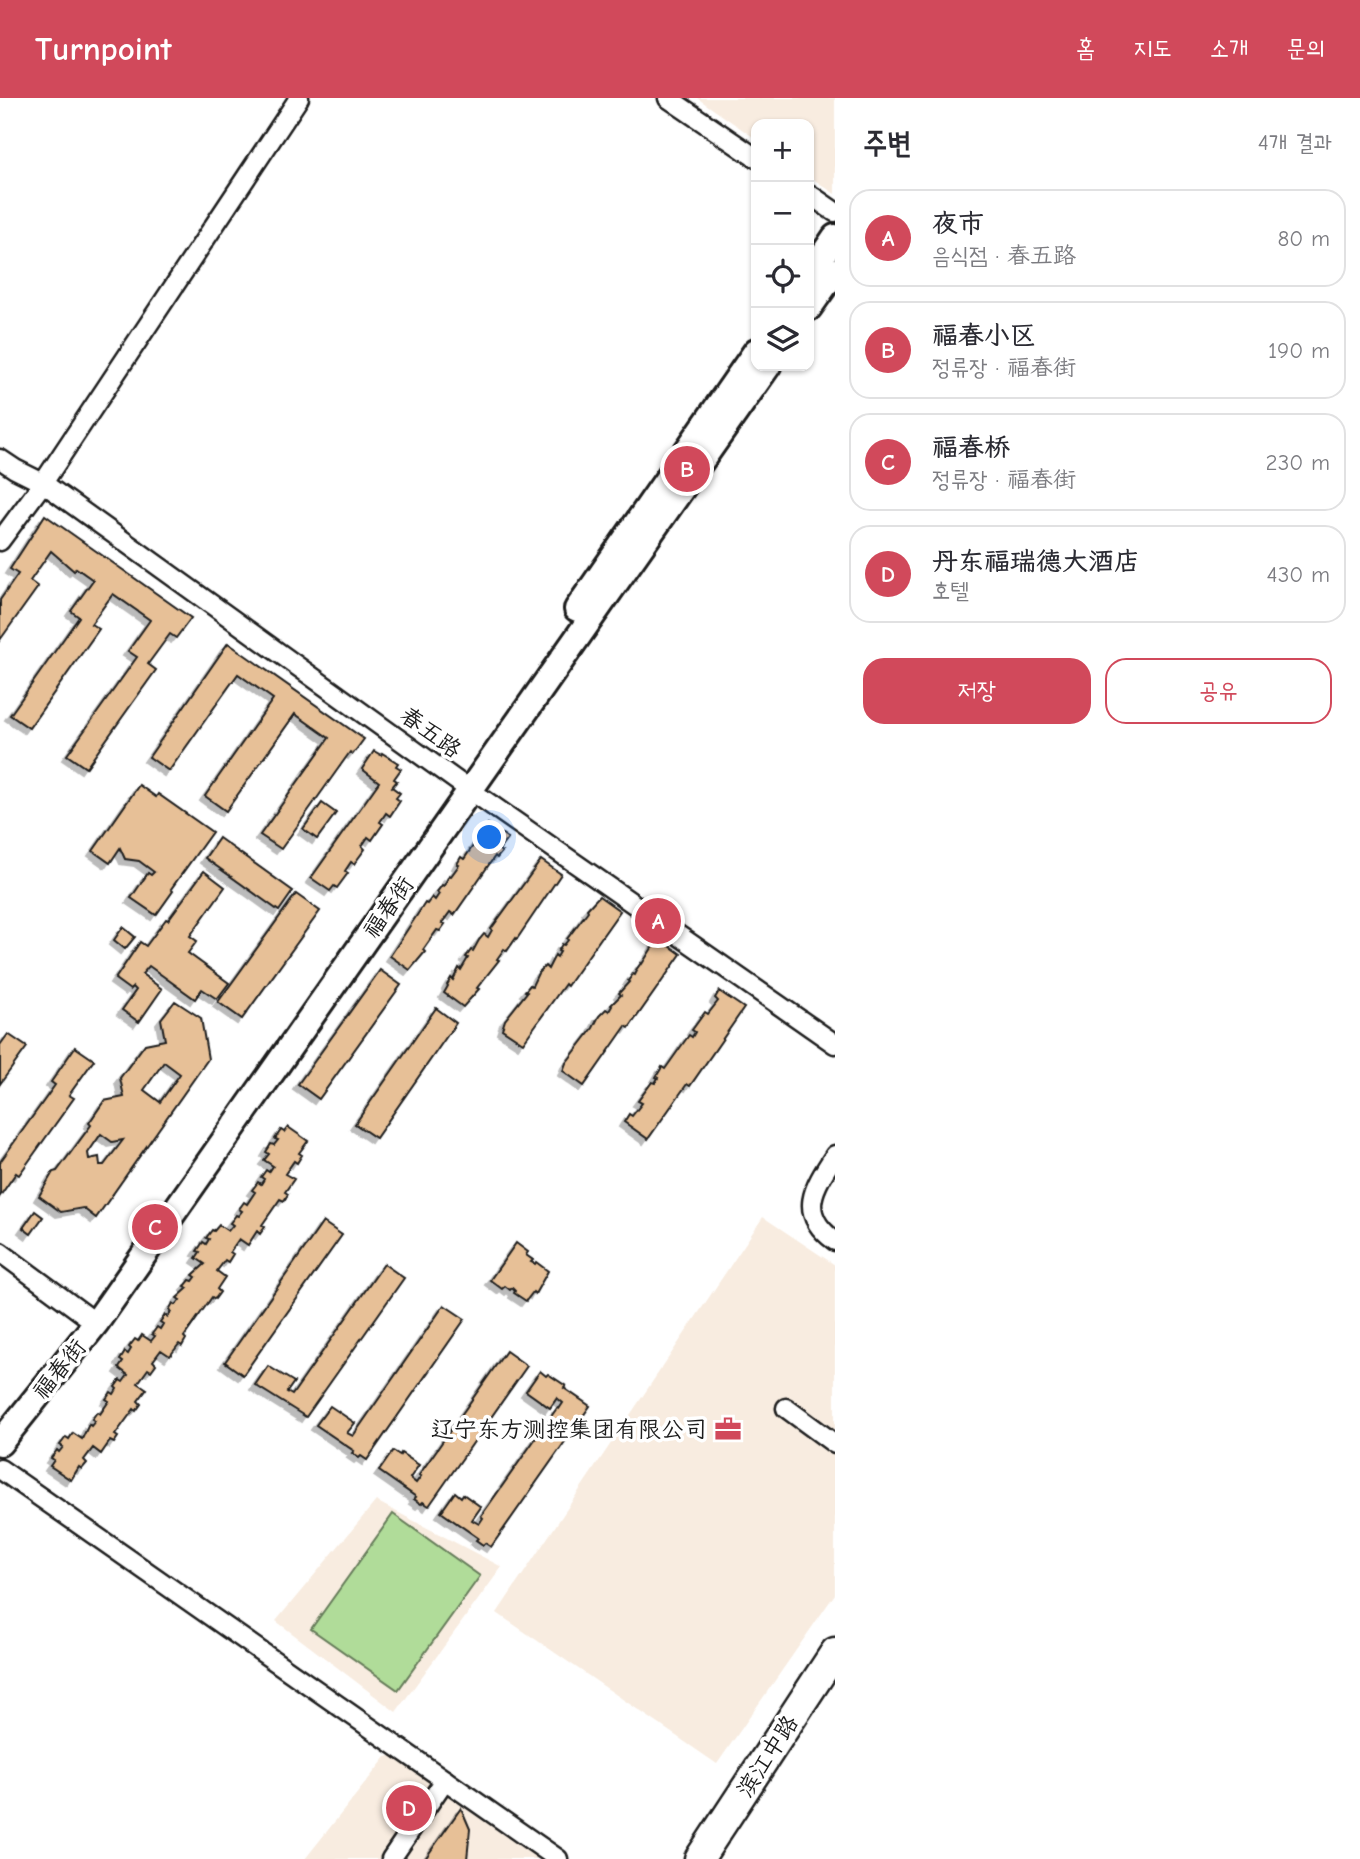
<!DOCTYPE html>
<html lang="ko">
<meta charset="utf-8">
<style>
body{margin:0;font-family:"Comic Neue","LXGW WenKai TC","Poor Story",sans-serif;background:#f2f2f3;color:#2b2b33}
.controls{position:absolute;right:21px;top:21px;display:grid;overflow:hidden;border-radius:14px;box-shadow:0 2px 5px #0004}
.controls button{width:63px;height:63px;display:grid;place-items:center;padding:0;border:0;border-bottom:2px solid #e1e1e2;background:#fff;color:#2b2b33;font:35px sans-serif}
.you{position:absolute;left:490px;top:740px;width:24px;height:24px;margin:-18px;border:5px solid #fff;border-radius:50%;background:#1a73e8;box-shadow:0 0 0 10px #1a73e833}
.badge{display:grid;place-items:center;width:46px;height:46px;border-radius:50%;background:#d1495b;color:#fff;font-size:23px;font-weight:700}
.pin{position:absolute;translate:-50% -50%;border:4px solid #fff;box-shadow:0 2px 7px #0006}
.list{margin:0;padding:0;list-style:none}
h2{display:flex;justify-content:space-between;align-items:center;height:91px;margin:0;padding:0 28px;font-size:30px}
h2 small{font-size:23px;font-weight:400;color:#7c7c81}
.list li{display:grid;grid-template-columns:46px 1fr auto;gap:21px;align-items:center;box-sizing:border-box;height:98px;margin:0 14px 14px;padding:0 14px;border:2px solid #e1e1e2;border-radius:21px}
.list b{display:block;font-size:26px;white-space:nowrap}
.list p{margin:0;font-size:23px;white-space:nowrap;color:#7c7c81}
.list em{font-size:23px;font-style:normal;color:#7c7c81}
.actions{display:flex;gap:14px;padding:21px 28px}
.actions a{flex:1;padding:16px 0;border:2px solid #d1495b;border-radius:21px;text-align:center;font-size:24px;color:#d1495b}
.actions .main{background:#d1495b;color:#fff}
.icon{flex:none;width:38px;height:38px;fill:none;stroke:currentColor;stroke-width:2;stroke-linecap:round;stroke-linejoin:round}
.map{position:relative;flex:none;width:835px;height:1761px;overflow:hidden}
header{display:flex;align-items:center;gap:42px;box-sizing:border-box;height:98px;padding:0 35px;background:#d1495b;color:#fff}
header strong{font-size:33px}
nav{display:flex;gap:38px;margin-inline-start:auto;font-size:24px}
main{display:flex}
aside{flex:1;background:#fff}
.map>svg:first-child{display:block}
.built{fill:#f8ece0}
.green{fill:#b0dc99;stroke:#667c5a;stroke-width:2}
.building{fill:#e7c097;stroke:#1c1c1c;stroke-width:2;fill-rule:evenodd;filter:url(#shadow)}
.lines{fill:none;stroke-linecap:round;stroke-linejoin:round}
.minor-casing{stroke:#1c1c1c;stroke-width:23}
.secondary-casing{stroke:#1c1c1c;stroke-width:30}
.trunk-casing{stroke:#1c1c1c;stroke-width:33}
.minor{stroke:#fff;stroke-width:18}
.secondary{stroke:#fff;stroke-width:24}
.trunk{stroke:#fff;stroke-width:28}
.labels{text-anchor:middle;stroke-width:7;stroke-linejoin:round;paint-order:stroke}
.street-label{font-size:23px;fill:#1c1c1c;stroke:#fff}
.poi-label{font-size:23px;fill:#1c1c1c;stroke:#fff;text-anchor:end}
</style>
<header>
<strong>Turnpoint</strong>
<nav><a>홈</a><a>지도</a><a>소개</a><a>문의</a></nav>
</header>
<main>
<div class="map">
<svg width="835" height="1761" viewBox="0 0 835 1761">
<defs>
<filter id="shadow"><feDropShadow dx="-5" dy="5" stdDeviation="0" flood-color="#0004"/></filter>
</defs>
<rect width="100%" height="100%" fill="#fff"/>
<filter id="ink" filterUnits="userSpaceOnUse"><feTurbulence type="fractalNoise" baseFrequency=".0143" numOctaves="2"/><feDisplacementMap in="SourceGraphic" scale="14" xChannelSelector="R" yChannelSelector="G"/><feConvolveMatrix kernelMatrix="1 2 1 2 8 2 1 2 1" color-interpolation-filters="sRGB"/></filter>
<g filter="url(#ink)">
<g class="built">
<polygon points="697,0 835,0 835,96 809,78 809,26 756,26 756,41"/>
<polygon points="763,1119 835,1167 835,1496 717,1666 497,1515"/>
<polygon points="376,1403 502,1469 396,1614 276,1523"/>
<polygon points="396,1657 545,1761 305,1761 386,1659"/>
</g>
<polygon class="green" points="393,1416 480,1478 398,1592 311,1531"/>
<g class="building">
<polygon points="45,417 191,520 176,540 170,536 148,566 156,572 86,670 67,657 137,559 128,553 150,522 113,496 91,526 99,531 29,630 10,617 79,519 71,513 93,482 76,470 74,473 51,453 30,483 38,489 0,542 0,502 18,476 10,471"/>
<polygon points="228,545 364,641 353,656 350,654 281,751 260,737 329,640 295,616 226,713 205,698 273,601 238,576 169,673 149,659"/>
<polygon points="374,653 381,657 382,655 398,665 396,668 401,671 394,681 397,683 392,689 400,695 396,700 400,703 390,718 386,715 380,724 383,726 372,742 368,739 362,748 365,751 354,766 351,764 345,773 348,775 337,790 334,788 330,793 311,780 379,684 362,671"/>
<polygon points="139,687 156,699 158,696 212,734 171,791 173,793 156,817 131,800 148,775 151,777 154,774 139,763 125,761 120,750 110,765 93,753"/>
<polygon points="322,705 336,715 317,741 303,731"/>
<polygon points="488,726 508,740 499,752 502,754 497,760 495,758 454,817 450,814 442,825 445,826 440,833 437,832 423,852 425,854 410,872 390,858 425,805 427,806 432,799 435,802 439,796 437,794 442,787 444,788 449,777 451,778 459,767 457,766 461,759 464,761"/>
<polygon points="219,740 293,793 279,813 205,760"/>
<polygon points="541,762 561,776 517,841 516,840 507,853 504,851 497,861 499,862 477,890 479,891 463,909 444,895 448,888 447,887 451,880 453,882 459,870 461,872 468,860 466,859 471,852 473,853 479,842 484,836 488,839 492,832 491,831"/>
<polygon points="204,773 225,789 190,838 197,843 188,855 229,885 217,901 202,891 195,901 149,868 142,876 162,891 139,924 122,912 136,892 133,889 130,892 115,881 140,844 146,848 166,821 168,822"/>
<polygon points="296,796 320,813 242,921 218,904"/>
<polygon points="599,798 620,813 567,888 565,886 523,945 502,931 505,922 527,894 525,893 530,887 532,888 538,875 545,868 548,871 555,857 557,859 560,854 558,853 562,846 564,847 568,842 567,841 588,813 587,811"/>
<polygon points="123,829 135,839 125,851 114,842"/>
<polygon points="660,841 681,856 629,930 626,928 584,988 563,973 566,965 593,930 599,918 606,911 609,913 612,908 611,907 621,897 619,895 629,884 628,883 633,876 635,877 637,873 636,872 641,865 642,866 657,842"/>
<polygon points="380,872 401,887 319,1001 298,986"/>
<polygon points="719,893 744,910 690,988 687,986 648,1041 624,1024 629,1016 632,1018 642,1005 638,1003 652,984 655,985 658,980 656,979 662,969 665,971 689,937 692,939 695,934 692,932 705,914 708,916 718,903 715,900"/>
<path d="M 175,903 L 201,920 L 208,961 L 96,1120 L 83,1110 L 61,1114 L 39,1098 L 53,1074 L 57,1073 L 91,1027 L 89,1025 L 104,1003 L 124,999 L 120,980 L 145,946 L 165,942 L 161,921 ZM 164,964 L 180,976 L 160,1004 L 144,992 ZM 101,1036 L 112,1044 L 123,1042 L 104,1067 L 100,1067 L 99,1059 L 89,1061 L 88,1055 Z"/>
<polygon points="436,910 456,925 376,1040 355,1026"/>
<polygon points="8,936 27,949 0,986 0,947"/>
<polygon points="75,949 94,962 69,997 74,1000 19,1077 16,1075 0,1098 0,1064 55,987 51,984"/>
<polygon points="288,1029 308,1043 299,1055 302,1057 297,1065 294,1063 285,1076 294,1081 285,1094 288,1096 284,1103 280,1101 262,1127 265,1129 260,1136 257,1133 248,1147 239,1141 230,1154 233,1156 228,1164 225,1162 217,1173 225,1179 217,1191 220,1194 215,1201 212,1199 184,1239 186,1241 182,1248 179,1246 170,1258 161,1252 153,1263 156,1266 151,1273 148,1271 138,1285 147,1291 138,1303 141,1306 136,1313 134,1311 115,1337 118,1339 114,1345 110,1343 101,1356 93,1350 84,1362 87,1365 82,1371 79,1369 71,1382 50,1368 54,1362 51,1360 57,1352 59,1354 63,1349 60,1347 66,1339 69,1341 73,1335 82,1341 89,1326 91,1328 95,1323 92,1321 97,1314 100,1316 109,1303 106,1301 111,1294 114,1296 117,1291 115,1289 120,1282 123,1284 128,1277 119,1270 123,1264 120,1262 125,1254 128,1256 131,1251 129,1249 135,1241 138,1243 142,1237 151,1243 155,1238 152,1236 157,1229 160,1231 163,1226 160,1224 165,1217 168,1219 171,1214 169,1212 173,1205 176,1207 180,1202 177,1200 188,1190 185,1188 190,1182 193,1183 196,1179 193,1177 205,1166 196,1160 200,1154 197,1153 203,1144 206,1146 209,1141 206,1140 212,1132 214,1133 219,1127 228,1133 233,1127 230,1125 236,1117 238,1118 242,1113 239,1111 244,1104 247,1106 255,1094 252,1092 258,1084 261,1086 264,1081 261,1079 266,1072 269,1074 273,1068 264,1062 269,1056 266,1054 271,1046 274,1047 278,1042 275,1041 281,1032 284,1034"/>
<polygon points="35,1113 43,1119 31,1136 23,1130"/>
<polygon points="323,1124 342,1137 243,1277 225,1264"/>
<polygon points="516,1145 528,1154 526,1157 533,1162 531,1164 535,1166 536,1164 548,1173 535,1196 533,1194 526,1203 514,1195 515,1193 512,1190 510,1192 505,1188 502,1191 490,1182"/>
<polygon points="384,1166 404,1180 306,1319 255,1287 268,1268 294,1284 287,1294 292,1297"/>
<polygon points="444,1207 465,1221 367,1362 361,1358 359,1360 352,1355 354,1353 316,1327 330,1308 355,1325 347,1335 353,1338"/>
<polygon points="506,1253 527,1268 429,1408 423,1404 421,1406 414,1401 416,1399 379,1373 393,1353 400,1357 401,1355 419,1367 410,1380 416,1385 421,1378 419,1377"/>
<polygon points="540,1273 546,1278 548,1276 566,1288 564,1290 590,1308 491,1449 485,1445 483,1447 476,1442 478,1440 441,1414 455,1394 461,1399 463,1396 481,1409 472,1422 479,1426 483,1420 481,1418 557,1310 559,1311 563,1305 557,1300 550,1310 526,1293"/>
<polygon points="461,1710 470,1731 467,1761 425,1761"/>
</g>
<g class="lines">
<g class="minor-casing">
<g id="minor">
<polyline points="668,0 756,60"/>
<polyline points="809,96 835,114"/>
<polyline points="0,361 15,371 43,385 457,683 835,946"/>
<polyline points="0,443 43,385 299,0"/>
<path d="M 835,1057 C 814,1089 796,1115 835,1143"/>
<polyline points="0,1154 96,1225"/>
<polyline points="786,1310 835,1346"/>
<polyline points="0,1371 558,1761"/>
<polyline points="391,1761 445,1682"/>
</g>
</g>
<g class="secondary-casing">
<g id="secondary">
<polyline points="809,177 835,139"/>
<polyline points="809,210 835,173"/>
<polyline points="577,511 756,253"/>
<polyline points="0,1345 96,1225 768,268"/>
</g>
</g>
<g class="trunk-casing">
<polyline id="trunk" points="699,1761 835,1554"/>
</g>
<use href="#minor" class="minor"/>
<use href="#secondary" class="secondary"/>
<use href="#trunk" class="trunk"/>
</g>
</g>
<defs>
<g id="office-bare" transform="scale(2.1)"><path d="M-6-3h4V-5.5h4V-3h4V5H-6ZM-1-4.5V-3h2v-1.5ZM-6 0V1H6V0Z" fill="#d1495b" stroke="#fff" stroke-width="2.5" paint-order="stroke"/></g>
</defs>
<g fill-rule="evenodd">
<use href="#office-bare" x="728" y="1331"/>
</g>
<g class="labels">
<g class="street-label">
<text transform="translate(431 634) rotate(36)" y="8">春五路</text>
<text transform="translate(388 809) rotate(-55)" y="8">福春街</text>
<text transform="translate(59 1271) rotate(-51)" y="8">福春街</text>
<text transform="translate(767 1658) rotate(-57)" y="8">滨江中路</text>
</g>
<g class="poi-label">
<text x="707" y="1339">辽宁东方测控集团有限公司</text>
</g>
</g>
</svg>
<div class="controls">
<button>+</button>
<button>−</button>
<button><svg class="icon" aria-label="locate" viewBox="0 0 24 24"><circle cx="12" cy="12" r="6"/><path d="M12 2v4M12 18v4M2 12h4M18 12h4"/></svg></button>
<button><svg class="icon" aria-label="layers" viewBox="0 0 24 24"><path d="M12 4l9 5-9 5-9-5zM3 14l9 5 9-5"/></svg></button>
</div>
<div class="you"></div>
<div class="pin badge" style="left:658px;top:823px">A</div>
<div class="pin badge" style="left:687px;top:371px">B</div>
<div class="pin badge" style="left:155px;top:1129px">C</div>
<div class="pin badge" style="left:409px;top:1710px">D</div>
</div>
<aside>
<h2>주변<small>4개 결과</small></h2>
<ul class="list">
<li><span class="badge">A</span><div><b>夜市</b><p>음식점 · 春五路</p></div><em>80 m</em></li>
<li><span class="badge">B</span><div><b>福春小区</b><p>정류장 · 福春街</p></div><em>190 m</em></li>
<li><span class="badge">C</span><div><b>福春桥</b><p>정류장 · 福春街</p></div><em>230 m</em></li>
<li><span class="badge">D</span><div><b>丹东福瑞德大酒店</b><p>호텔</p></div><em>430 m</em></li>
</ul>
<div class="actions"><a class="main">저장</a><a>공유</a></div>
</aside>
</main>
